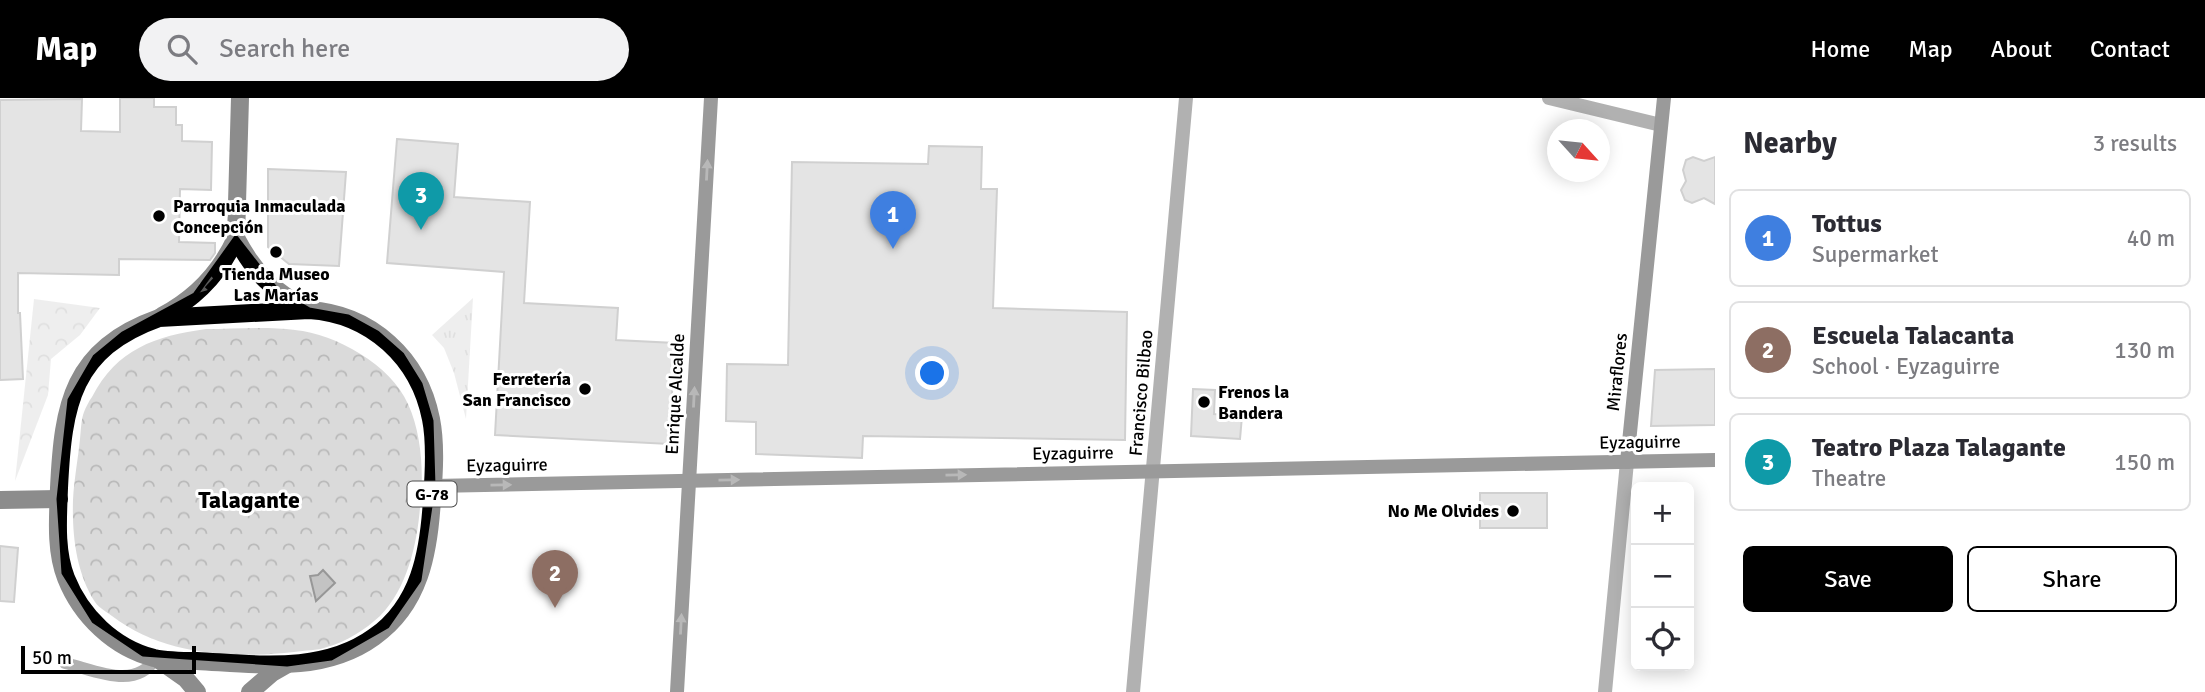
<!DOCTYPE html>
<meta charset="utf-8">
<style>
body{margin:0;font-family:Signika,sans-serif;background:#f2f2f3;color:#2b2b33}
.controls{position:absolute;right:21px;bottom:21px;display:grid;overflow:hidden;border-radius:10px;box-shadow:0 4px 18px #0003}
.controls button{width:63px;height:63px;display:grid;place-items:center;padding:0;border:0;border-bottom:2px solid #e1e1e2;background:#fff;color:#2b2b33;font:35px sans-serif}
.compass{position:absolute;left:1547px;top:21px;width:63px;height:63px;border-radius:50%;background:#fff;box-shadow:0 4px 18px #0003;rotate:117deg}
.scale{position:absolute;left:21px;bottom:18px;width:175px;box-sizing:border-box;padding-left:7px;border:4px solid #000;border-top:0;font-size:19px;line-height:24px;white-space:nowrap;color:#000;-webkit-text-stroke:5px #fff;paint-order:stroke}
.you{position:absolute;left:933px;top:276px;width:24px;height:24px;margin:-18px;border:5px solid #fff;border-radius:50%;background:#1a73e8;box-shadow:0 0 0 10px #1a73e833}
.badge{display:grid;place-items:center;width:46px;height:46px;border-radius:50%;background:#000;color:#fff;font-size:23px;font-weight:700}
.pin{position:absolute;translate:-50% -58px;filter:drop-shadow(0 2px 4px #0008)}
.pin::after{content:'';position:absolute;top:37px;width:24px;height:21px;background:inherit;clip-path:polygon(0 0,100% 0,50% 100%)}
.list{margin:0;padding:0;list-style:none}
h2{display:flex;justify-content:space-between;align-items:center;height:91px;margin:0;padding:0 28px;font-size:30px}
h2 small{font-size:23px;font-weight:400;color:#7c7c81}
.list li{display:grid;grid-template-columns:46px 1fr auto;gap:21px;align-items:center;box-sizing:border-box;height:98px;margin:0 14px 14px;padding:0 14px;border:2px solid #e1e1e2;border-radius:10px}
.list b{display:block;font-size:26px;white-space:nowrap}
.list p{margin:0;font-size:23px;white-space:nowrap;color:#7c7c81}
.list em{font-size:23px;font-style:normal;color:#7c7c81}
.actions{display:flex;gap:14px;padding:21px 28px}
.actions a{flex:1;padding:16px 0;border:2px solid #000;border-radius:10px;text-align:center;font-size:24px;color:#000}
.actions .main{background:#000;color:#fff}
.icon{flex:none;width:38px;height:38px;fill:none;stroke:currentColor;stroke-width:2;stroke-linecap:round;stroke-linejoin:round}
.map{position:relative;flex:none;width:1715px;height:594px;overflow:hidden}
header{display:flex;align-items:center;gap:42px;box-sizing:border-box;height:98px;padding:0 35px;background:#000;color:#fff}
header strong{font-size:33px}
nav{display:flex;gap:38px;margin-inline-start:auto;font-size:24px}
.search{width:490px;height:63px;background:#f2f2f3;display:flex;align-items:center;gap:18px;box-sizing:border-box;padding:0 24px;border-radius:38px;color:#7c7c81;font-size:26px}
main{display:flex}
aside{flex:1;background:#fff}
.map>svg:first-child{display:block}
.grass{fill:url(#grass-tufts)}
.park{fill:url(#park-crowns)}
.building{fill:#c3c3c3;stroke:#979797;stroke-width:2}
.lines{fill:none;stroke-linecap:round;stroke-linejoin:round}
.lane{stroke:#535353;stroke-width:12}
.street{stroke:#535353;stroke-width:14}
.secondary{stroke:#202020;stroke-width:14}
.primary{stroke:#000;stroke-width:18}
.oneway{fill:#636363}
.oneway2{fill:#595959}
.marked{fill:none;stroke:#000;stroke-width:5;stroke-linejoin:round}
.poi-dot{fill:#000;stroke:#fff;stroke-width:2.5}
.labels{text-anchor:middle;stroke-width:6;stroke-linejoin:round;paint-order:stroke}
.shield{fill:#fff;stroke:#4c4c4c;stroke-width:2}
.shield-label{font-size:16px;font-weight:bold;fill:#000}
.poi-label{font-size:18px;font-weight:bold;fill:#000;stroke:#fff;text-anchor:start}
.street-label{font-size:18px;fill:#000;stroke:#fff}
.district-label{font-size:24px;font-weight:bold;fill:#000;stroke:#fff}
</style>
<header>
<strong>Map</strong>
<div class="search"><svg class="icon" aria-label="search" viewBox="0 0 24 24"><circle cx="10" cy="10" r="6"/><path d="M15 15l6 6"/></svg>Search here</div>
<nav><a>Home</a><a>Map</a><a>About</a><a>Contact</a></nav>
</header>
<main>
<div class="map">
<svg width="1715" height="594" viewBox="0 0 1715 594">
<defs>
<pattern id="grass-tufts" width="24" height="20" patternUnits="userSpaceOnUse" patternTransform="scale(1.75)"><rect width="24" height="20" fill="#dadada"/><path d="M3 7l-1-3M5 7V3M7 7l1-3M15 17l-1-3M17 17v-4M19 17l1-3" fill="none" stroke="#b9b9b9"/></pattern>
<pattern id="park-crowns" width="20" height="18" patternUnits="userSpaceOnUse" patternTransform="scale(1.75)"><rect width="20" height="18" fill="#dadada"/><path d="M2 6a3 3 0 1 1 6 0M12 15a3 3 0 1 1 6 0" fill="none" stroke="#b9b9b9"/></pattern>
</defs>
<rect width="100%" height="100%" fill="#fff"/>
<polygon class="grass" points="473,200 466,321 454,275 444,250 432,237"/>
<g class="park">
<polygon points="34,201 100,210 80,237 51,261 48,297 15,383"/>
<path d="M 206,231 C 235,231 266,228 295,232 C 336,236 391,267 408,306 C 422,336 424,377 420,410 C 417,446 407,491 380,518 C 366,531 346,544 327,549 C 317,553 305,552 294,554 C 233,561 163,557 112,518 C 107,514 99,510 95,504 C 76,474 72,437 73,402 C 74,382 78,361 80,341 C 81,332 81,322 84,314 C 86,309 89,303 92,299 C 117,251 155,238 206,231 Z"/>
</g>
<g class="building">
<polygon points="120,0 154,0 154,9 176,9 176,27 182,27 182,43 212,44 211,92 180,91 179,144 215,145 215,155 210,162 119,161 119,177 18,175 18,215 20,215 23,281 0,282 0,2 82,1 81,33 120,34"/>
<polygon points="397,41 458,46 454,99 530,104 524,205 618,210 616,242 675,245 669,346 495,337 504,174 387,165"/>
<polygon points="929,48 982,49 981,91 997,91 993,210 1127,214 1125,342 863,338 862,360 756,356 756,324 726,323 727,266 788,267 792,64 928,66"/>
<polygon points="1715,59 1715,106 1704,100 1692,105 1685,102 1681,92 1686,83 1683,72 1686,62 1693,59 1704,63"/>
<polygon points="268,71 346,74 339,168 289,166 268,149"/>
<polygon points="1715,271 1715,327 1651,328 1655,272"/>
<polygon points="1193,291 1215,292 1214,316 1242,318 1240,341 1191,338"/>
<rect x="1480" y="395" width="67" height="35"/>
<polygon points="0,448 18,450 14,504 0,503"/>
<polygon points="323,472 335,485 316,503 310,478 318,477"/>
</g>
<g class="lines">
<path class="lane" d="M 65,565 C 95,572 135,593 156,560"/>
<g class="street">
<polyline points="1549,0 1661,27"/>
<polyline points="1133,594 1186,0"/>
<polyline points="1605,594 1627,364"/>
</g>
<g class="secondary">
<polyline points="1627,364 1664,0"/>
<polyline points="433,388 1715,362"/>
<polyline points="677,594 711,0"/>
</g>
<g class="primary">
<path d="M 236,140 C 255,176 273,193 309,212"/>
<path d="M 309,212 C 371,216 419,260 431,321 C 436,346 434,376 432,401 C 429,454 420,507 374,539 C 323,576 256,566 197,563 C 183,563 168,563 154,560 C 114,550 81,518 66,480 C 55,452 58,419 59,390 C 63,306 72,251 159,220 Z"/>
<path d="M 162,218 C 196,200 220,175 236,140 L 240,0"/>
<polyline points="0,402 59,401"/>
<polyline points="159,562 186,581 197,594"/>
<polyline points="250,594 272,575 286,567"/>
</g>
</g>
<defs><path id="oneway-solid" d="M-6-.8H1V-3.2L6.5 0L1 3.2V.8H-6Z" transform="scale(1.75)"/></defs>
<g class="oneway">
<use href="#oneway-solid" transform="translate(707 72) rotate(-87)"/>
<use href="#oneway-solid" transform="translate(694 299) rotate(-87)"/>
<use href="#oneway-solid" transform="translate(956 377) rotate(-1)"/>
<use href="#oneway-solid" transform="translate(729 382) rotate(-1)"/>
<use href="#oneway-solid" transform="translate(501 387) rotate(-1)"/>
<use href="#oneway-solid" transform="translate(681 526) rotate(-87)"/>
</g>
<use class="oneway2" href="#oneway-solid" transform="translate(205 187) rotate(133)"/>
<path d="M0 0H1715V594H0ZM 236,140 L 278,194 L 309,212 L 348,219 L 377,235 L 402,257 L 420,286 L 431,323 L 433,388 L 419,482 L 387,528 L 331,560 L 287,566 L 143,556 L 94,523 L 64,475 L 59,401 L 70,302 L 95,259 L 123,236 L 195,197 Z" fill="#fff" fill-opacity=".55" fill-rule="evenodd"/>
<path class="marked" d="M 236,140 L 278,194 L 309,212 L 348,219 L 377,235 L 402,257 L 420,286 L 431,323 L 433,388 L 419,482 L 387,528 L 331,560 L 287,566 L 143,556 L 94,523 L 64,475 L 59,401 L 70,302 L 95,259 L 123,236 L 195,197 Z"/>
<g class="poi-dot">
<circle cx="159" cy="118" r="7"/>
<circle cx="276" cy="154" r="7"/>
<circle cx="585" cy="291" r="7"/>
<circle cx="1204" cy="304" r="7"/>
<circle cx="1513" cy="413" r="7"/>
</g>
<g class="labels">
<rect class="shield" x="407.5" y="383.5" width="49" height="25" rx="5"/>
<g class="shield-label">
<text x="432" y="402">G-78</text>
</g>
<g class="poi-label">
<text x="173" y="114">Parroquia Inmaculada<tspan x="173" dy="21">Concepción</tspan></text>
<text x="276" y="182" text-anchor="middle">Tienda Museo<tspan x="276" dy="21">Las Marías</tspan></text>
<text x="571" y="287" text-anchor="end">Ferretería<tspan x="571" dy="21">San Francisco</tspan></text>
<text x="1218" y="300">Frenos la<tspan x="1218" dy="21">Bandera</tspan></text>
<text x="1499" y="419" text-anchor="end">No Me Olvides</text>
</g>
<g class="street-label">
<text transform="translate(1617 274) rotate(-84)" y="6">Miraflores</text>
<text transform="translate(1141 295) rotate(-85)" y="6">Francisco Bilbao</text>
<text transform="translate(675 296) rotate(-87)" y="6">Enrique Alcalde</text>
<text transform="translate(1640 344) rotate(-1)" y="6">Eyzaguirre</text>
<text transform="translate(1073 355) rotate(-1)" y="6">Eyzaguirre</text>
<text transform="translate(507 367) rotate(-1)" y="6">Eyzaguirre</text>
</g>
<g class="district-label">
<text x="249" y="410">Talagante</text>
</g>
</g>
</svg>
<div class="controls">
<button>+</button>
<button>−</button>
<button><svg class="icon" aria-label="locate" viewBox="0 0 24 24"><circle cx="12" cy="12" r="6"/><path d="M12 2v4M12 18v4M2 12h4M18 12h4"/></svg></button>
</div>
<svg class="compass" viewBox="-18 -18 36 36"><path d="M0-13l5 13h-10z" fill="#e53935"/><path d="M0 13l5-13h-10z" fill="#7c7c81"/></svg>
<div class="scale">50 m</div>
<div class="you"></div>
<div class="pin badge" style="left:893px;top:151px;background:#3f7fe0">1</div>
<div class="pin badge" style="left:555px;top:510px;background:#8d6e63">2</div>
<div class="pin badge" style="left:421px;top:132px;background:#0f9aa8">3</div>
</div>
<aside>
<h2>Nearby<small>3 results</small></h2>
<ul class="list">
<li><span class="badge" style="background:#3f7fe0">1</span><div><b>Tottus</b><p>Supermarket</p></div><em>40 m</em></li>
<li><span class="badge" style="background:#8d6e63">2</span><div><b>Escuela Talacanta</b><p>School · Eyzaguirre</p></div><em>130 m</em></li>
<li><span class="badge" style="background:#0f9aa8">3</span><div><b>Teatro Plaza Talagante</b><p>Theatre</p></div><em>150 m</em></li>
</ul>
<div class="actions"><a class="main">Save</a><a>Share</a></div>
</aside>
</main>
